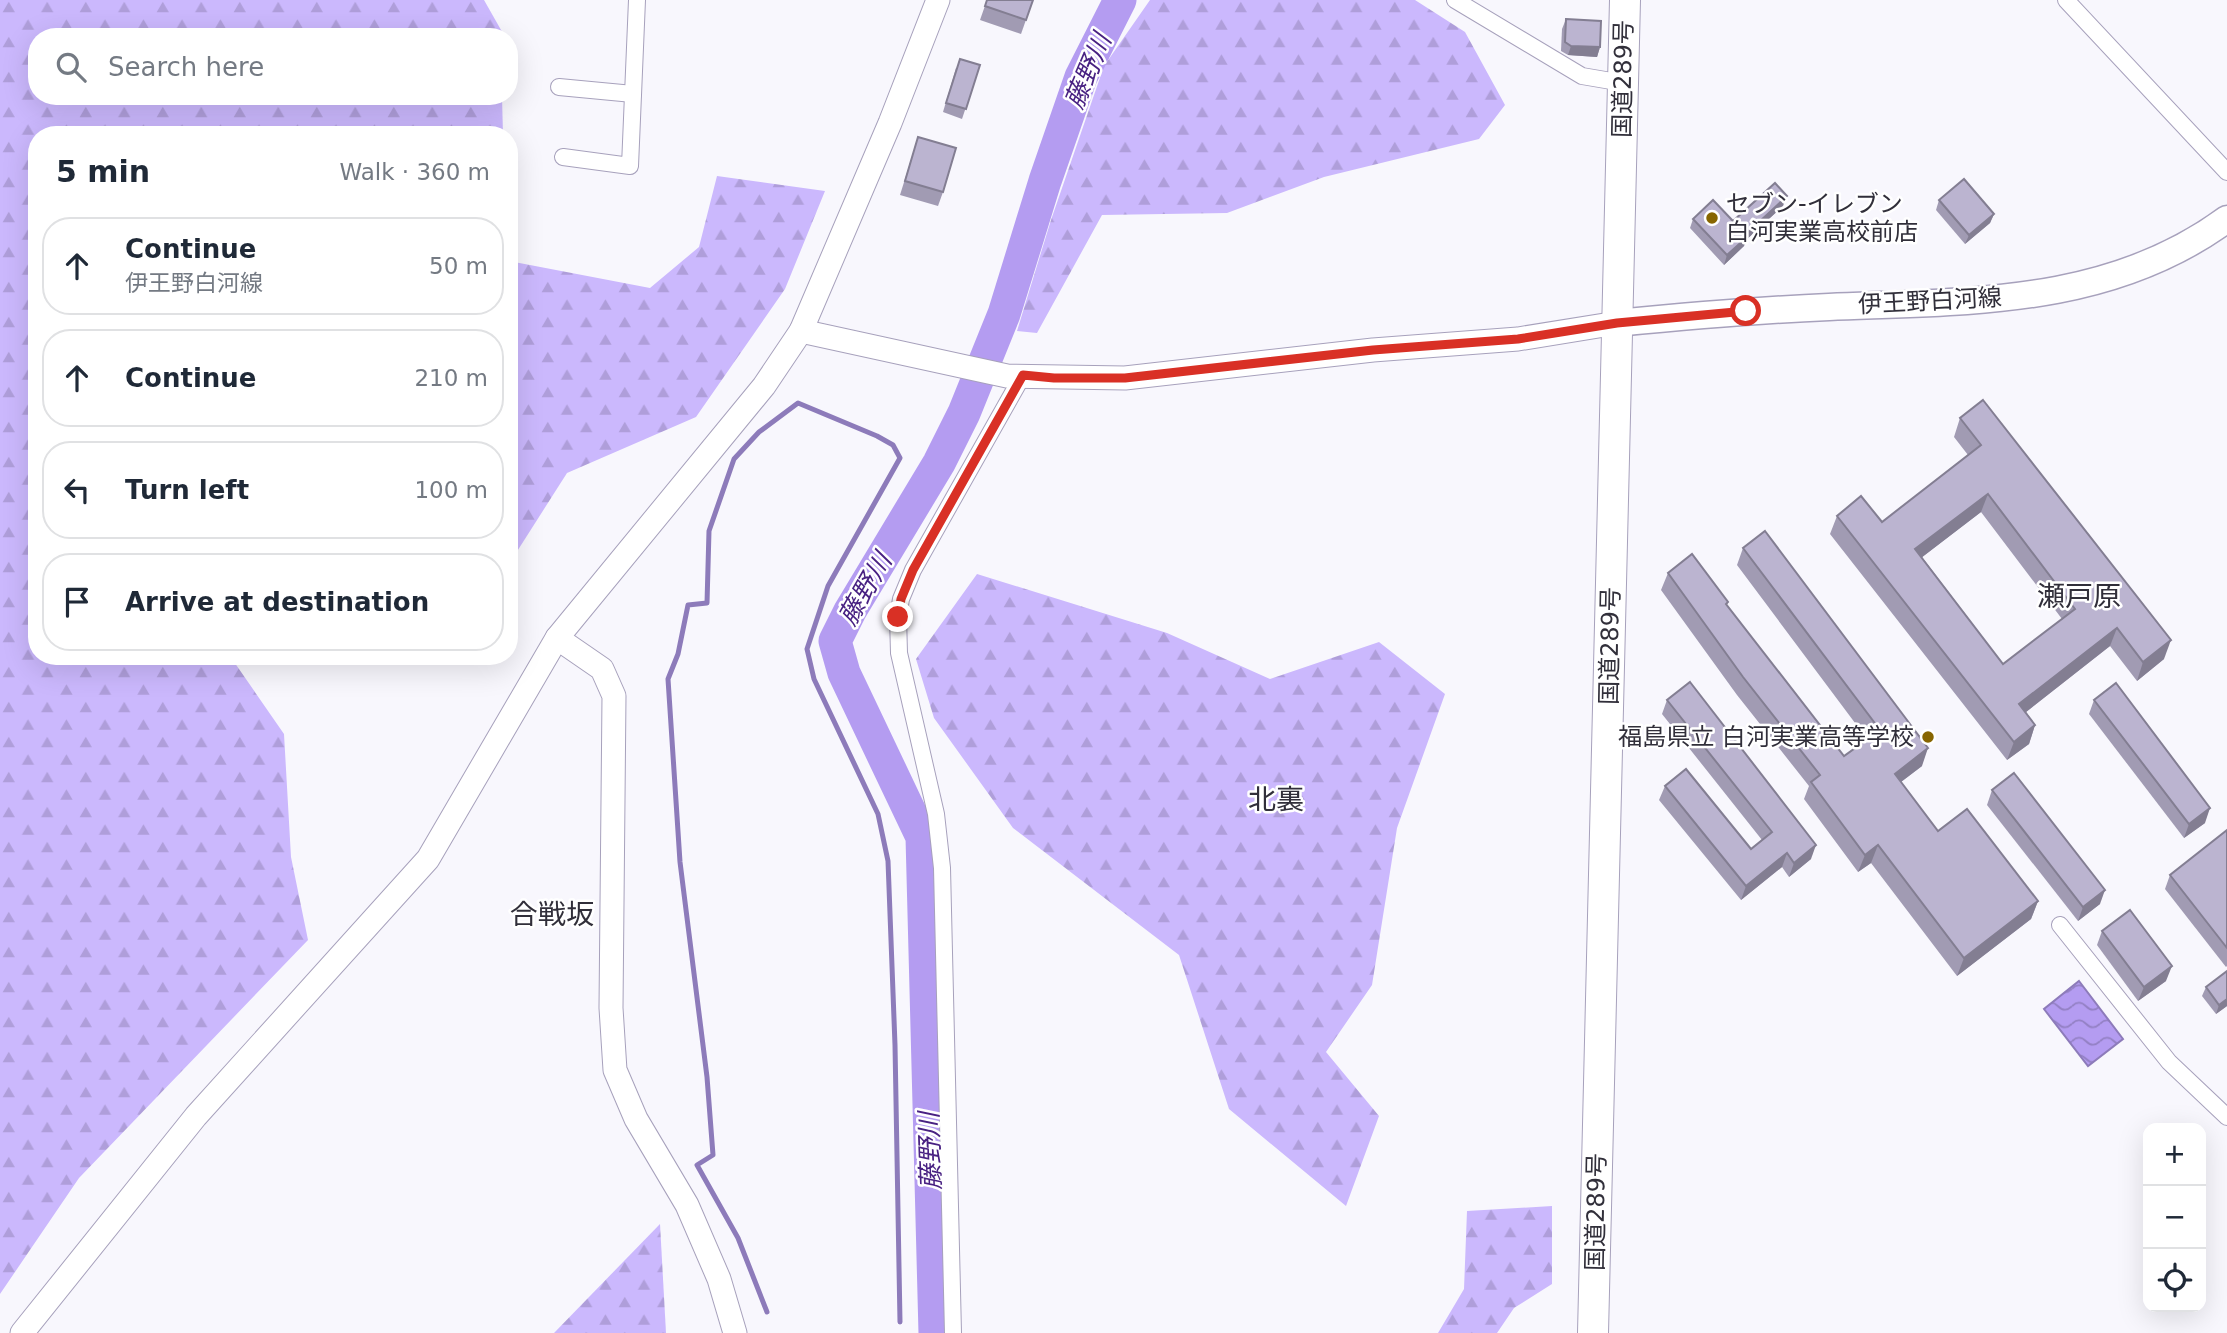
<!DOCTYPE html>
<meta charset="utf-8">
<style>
body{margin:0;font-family:"DejaVu Sans","Noto Sans JP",sans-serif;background:#f6f6f7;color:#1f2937}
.controls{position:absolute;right:21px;bottom:21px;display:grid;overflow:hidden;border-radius:14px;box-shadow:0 7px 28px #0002}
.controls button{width:63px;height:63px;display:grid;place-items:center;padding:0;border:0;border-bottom:2px solid #e0e1e3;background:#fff;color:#1f2937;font:35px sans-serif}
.stop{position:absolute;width:21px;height:21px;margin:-16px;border:5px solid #d93025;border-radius:50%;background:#fff}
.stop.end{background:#d93025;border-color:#fff;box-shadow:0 2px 7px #0008}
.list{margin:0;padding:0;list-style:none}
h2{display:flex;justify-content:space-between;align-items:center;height:91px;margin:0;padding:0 28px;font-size:30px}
h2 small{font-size:23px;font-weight:400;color:#747a83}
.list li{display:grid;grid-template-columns:46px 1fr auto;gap:21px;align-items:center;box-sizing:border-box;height:98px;margin:0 14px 14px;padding:0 14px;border:2px solid #e0e1e3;border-radius:28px}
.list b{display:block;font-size:26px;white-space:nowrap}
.list p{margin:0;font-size:23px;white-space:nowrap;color:#747a83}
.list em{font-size:23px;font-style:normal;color:#747a83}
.icon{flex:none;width:38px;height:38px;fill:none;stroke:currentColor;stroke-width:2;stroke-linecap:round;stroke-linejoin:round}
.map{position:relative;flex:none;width:2227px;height:1333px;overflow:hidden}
.search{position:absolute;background:#fff;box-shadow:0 7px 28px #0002;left:28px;top:28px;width:490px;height:77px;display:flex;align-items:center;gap:18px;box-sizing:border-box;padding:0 24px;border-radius:28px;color:#747a83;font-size:26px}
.panel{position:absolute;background:#fff;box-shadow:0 7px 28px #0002;left:28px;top:126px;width:490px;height:539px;border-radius:28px}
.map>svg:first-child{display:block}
.forest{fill:url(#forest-firs)}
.water{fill:url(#water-waves);stroke:#8d7bba;stroke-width:2}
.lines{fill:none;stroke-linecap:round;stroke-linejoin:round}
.stream{stroke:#8d7bba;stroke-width:5}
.river{stroke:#b49cf1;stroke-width:33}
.street-casing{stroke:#a7a1bc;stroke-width:18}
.secondary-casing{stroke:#a7a1bc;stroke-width:25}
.primary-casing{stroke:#a7a1bc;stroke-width:29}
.highway-casing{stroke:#a7a1bc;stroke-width:32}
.street{stroke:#fff;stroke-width:16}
.secondary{stroke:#fff;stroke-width:23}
.primary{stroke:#fff;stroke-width:26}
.highway{stroke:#fff;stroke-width:30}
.wall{fill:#a19bb3;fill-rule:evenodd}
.shaded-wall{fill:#837e92}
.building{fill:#bbb4d0;stroke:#837e92;stroke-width:2;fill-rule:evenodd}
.route{stroke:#d93025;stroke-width:9}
.poi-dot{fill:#876500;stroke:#fff;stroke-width:2.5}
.labels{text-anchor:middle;stroke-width:5;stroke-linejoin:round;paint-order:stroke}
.street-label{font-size:24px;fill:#312f3a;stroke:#fff}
.poi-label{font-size:24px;fill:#312f3a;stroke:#fff;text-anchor:start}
.water-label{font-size:26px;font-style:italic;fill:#482182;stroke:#fff}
.quarter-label{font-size:28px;fill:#312f3a;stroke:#fff}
</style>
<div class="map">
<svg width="2227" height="1333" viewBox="0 0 2227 1333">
<defs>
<pattern id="forest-firs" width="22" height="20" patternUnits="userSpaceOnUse" patternTransform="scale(1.75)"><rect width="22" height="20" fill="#cbb8fd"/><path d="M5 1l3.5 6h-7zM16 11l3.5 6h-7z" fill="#af9eda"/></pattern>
<pattern id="water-waves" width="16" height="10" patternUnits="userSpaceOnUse" patternTransform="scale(1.75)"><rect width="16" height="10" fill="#b49cf1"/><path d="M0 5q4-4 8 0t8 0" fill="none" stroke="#9380c4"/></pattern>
</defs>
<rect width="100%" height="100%" fill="#f8f7fd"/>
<g class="forest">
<polygon points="0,0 484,0 505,37 37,37 37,96 502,96 503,135 37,135 37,656 230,656 284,734 291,857 308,940 79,1178 0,1294"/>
<polygon points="1150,0 1415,0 1465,32 1505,105 1479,139 1324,177 1227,213 1102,215 1037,333 1017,331 1051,220 1104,66"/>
<polygon points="717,176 825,191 785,289 696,417 567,473 509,564 509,261 650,288 699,247"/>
<polygon points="977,574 1167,633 1270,679 1379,642 1445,694 1397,828 1372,985 1326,1052 1379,1116 1346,1206 1229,1109 1179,955 1013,828 934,718 916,659"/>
<polygon points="1552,1206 1552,1284 1514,1308 1497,1333 1438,1333 1464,1289 1467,1211"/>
<polygon points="660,1224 666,1333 554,1333"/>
</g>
<polygon class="water" points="2079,981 2123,1039 2088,1066 2044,1009"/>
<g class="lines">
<polyline class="stream" points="767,1312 738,1238 697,1165 713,1155 707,1077 680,862 668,679 678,654 688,605 707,603 709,531 734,459 759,432 798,403 877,436 893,445 900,458 828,586 807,649 814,679 878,814 888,861 895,1045 900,1322"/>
<polyline class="river" points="935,1333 922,837 844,673 835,641 850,611 939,463 964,413 1004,314 1045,181 1081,77 1120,0"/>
<g class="street-casing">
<g id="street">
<polyline points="1455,0 1582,76 1623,83"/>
<polyline points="2066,0 2227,172"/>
<polyline points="559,87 633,94"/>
<polyline points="563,157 630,166 637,0"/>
<polyline points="2060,925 2169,1062 2227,1117"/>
<polyline points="953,1333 942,868 936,814 899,653 898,617 901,599 913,570 1023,375"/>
</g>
</g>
<g class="secondary-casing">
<g id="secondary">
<polyline points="801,331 1007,376 1125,378 1373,350 1518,339 1617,323"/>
<polyline points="557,638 602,669 614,696 611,1008 615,1070 636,1119 687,1205 719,1279 735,1333"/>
<polyline points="22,1333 196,1116 428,859 557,638 764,386 801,331 890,123 938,0"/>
</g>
</g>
<g class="primary-casing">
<path id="primary" d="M 1617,323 C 1688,316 1758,310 1829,307 C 1969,301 2109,306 2227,219"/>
</g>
<g class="highway-casing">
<polyline id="highway" points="1593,1333 1625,0"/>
</g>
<use href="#street" class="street"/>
<use href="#secondary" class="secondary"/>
<use href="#primary" class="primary"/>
<use href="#highway" class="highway"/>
</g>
<g class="wall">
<polygon points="987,0 1033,0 1021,34 980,20"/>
<polygon points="1566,19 1600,47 1597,57 1568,55 1561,51 1562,29"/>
<polygon points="980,65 962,119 943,112 956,68"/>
<polygon points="918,137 943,192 938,206 900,195"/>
<polygon points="1939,200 1994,214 1990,223 1965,244 1936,210"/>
<polygon points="1783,206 1746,240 1744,246 1724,265 1690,228 1693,219 1733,221"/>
<path d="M 1960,418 L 2164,659 L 2137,681 L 2110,646 L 2026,712 L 2035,725 L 2029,744 L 2007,760 L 1830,534 L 1837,516 L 1882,522 L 1968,455 L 1954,437 ZM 1981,512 L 2062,619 L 2003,664 L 1922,557 Z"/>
<polygon points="1743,548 1922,766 1901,782 1938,831 2038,901 2031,919 1957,976 1871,863 1858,872 1804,799 1809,786 1737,695 1661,590 1668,573 1728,602 1727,605 1844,756 1867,739 1737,565"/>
<polygon points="1667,700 1811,859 1789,877 1782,867 1741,900 1659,800 1665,786 1751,849 1762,840 1662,714"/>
<polygon points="2094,700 2205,823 2184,838 2089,714"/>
<polygon points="1992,790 2100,904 2078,921 1987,805"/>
<polygon points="2227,830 2227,966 2226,967 2165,889 2170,875"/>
<polygon points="2102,931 2166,981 2138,1001 2097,945"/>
<polygon points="2206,987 2227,1006 2216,1014 2202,996"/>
</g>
<g class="shaded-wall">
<polygon points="1571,46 1600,47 1597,57 1568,55"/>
<polygon points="1787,196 1783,206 1746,240 1744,246 1724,265 1727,255 1745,235"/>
<polygon points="1994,214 1990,223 1965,244 1969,235"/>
<polygon points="1988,494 1981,512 1908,568 1915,549"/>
<polygon points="2117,628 2110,646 2012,723 2019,704"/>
<polygon points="2171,640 2164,659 2137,681 2143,662"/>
<polygon points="2035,725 2029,744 2007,760 2014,742"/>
<polygon points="1928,748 1922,766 1889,791 1895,774"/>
<polygon points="2210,808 2205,823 2184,838 2189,824"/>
<polygon points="1816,845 1811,859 1789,877 1794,863"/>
<polygon points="1878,845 1871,863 1858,872 1865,855"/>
<polygon points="1787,853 1782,867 1741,900 1746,886"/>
<polygon points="2105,890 2100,904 2078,921 2083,907"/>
<polygon points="2038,901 2031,919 1957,976 1964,958"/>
<polygon points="2172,966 2166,981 2138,1001 2144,987"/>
<polygon points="2227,999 2227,1006 2216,1014 2219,1005"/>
</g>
<g class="building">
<polygon points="987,0 1033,0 1026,20 985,6"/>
<polygon points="1566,19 1601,21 1600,47 1571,46 1565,42"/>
<polygon points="960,59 980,65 966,109 946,103"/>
<polygon points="918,137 956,148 943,192 905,181"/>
<polygon points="1964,179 1994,214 1969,235 1939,200"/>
<polygon points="1775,183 1787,196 1745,235 1747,237 1727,255 1693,219 1713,200 1733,221"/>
<path d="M 1983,400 L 2171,640 L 2143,662 L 2117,628 L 2019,704 L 2035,725 L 2014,742 L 1837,516 L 1861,496 L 1882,522 L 1981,445 L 1960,418 ZM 1988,494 L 2075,609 L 2003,664 L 1915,549 Z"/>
<polygon points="1765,531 1928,748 1895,774 1938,831 1967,809 2038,901 1964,958 1878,845 1865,855 1811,782 1820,775 1743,677 1668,573 1692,554 1728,602 1726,604 1844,756 1880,730 1743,548"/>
<polygon points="1690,682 1816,845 1794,863 1787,853 1746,886 1665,786 1686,769 1751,849 1772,832 1667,700"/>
<polygon points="2116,683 2210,808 2189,824 2094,700"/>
<polygon points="2014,773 2105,890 2083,907 1992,790"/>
<polygon points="2227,830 2227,948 2170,875"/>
<polygon points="2130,910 2172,966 2144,987 2102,931"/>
<polygon points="2227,971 2227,999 2219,1005 2206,987"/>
</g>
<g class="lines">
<polyline class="route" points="898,617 901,599 913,570 1023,375 1054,378 1125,378 1373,350 1518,339 1617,323 1746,311"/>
</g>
<g class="poi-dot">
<circle cx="1712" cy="218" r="7"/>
<circle cx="1928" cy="737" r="7"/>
</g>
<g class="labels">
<g class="street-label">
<text transform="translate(1623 79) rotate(-89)" y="8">国道289号</text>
<text transform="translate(1930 301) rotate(-3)" y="8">伊王野白河線</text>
<text transform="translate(1610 646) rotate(-89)" y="8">国道289号</text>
<text transform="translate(1596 1212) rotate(-89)" y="8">国道289号</text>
</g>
<g class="poi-label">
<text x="1726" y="212">セブン-イレブン<tspan x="1726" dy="28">白河実業高校前店</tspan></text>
<text x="1914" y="745" text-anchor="end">福島県立 白河実業高等学校</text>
</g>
<g class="water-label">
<text transform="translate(1088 71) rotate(-67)" y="9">藤野川</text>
<text transform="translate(865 589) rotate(-60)" y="9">藤野川</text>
<text transform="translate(930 1151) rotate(-92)" y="9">藤野川</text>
</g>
<g class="quarter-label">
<text x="2079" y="606">瀬戸原</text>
<text x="1276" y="809">北裏</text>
<text x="552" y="924">合戦坂</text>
</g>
</g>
</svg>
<div class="controls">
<button>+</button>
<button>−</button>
<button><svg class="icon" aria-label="locate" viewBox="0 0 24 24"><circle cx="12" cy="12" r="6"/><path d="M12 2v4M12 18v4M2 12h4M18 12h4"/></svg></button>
</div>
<div class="stop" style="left:1746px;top:311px"></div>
<div class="stop end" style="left:898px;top:617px"></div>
<div class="search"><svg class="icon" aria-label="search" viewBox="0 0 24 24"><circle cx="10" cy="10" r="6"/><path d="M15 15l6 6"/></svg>Search here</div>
<section class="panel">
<h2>5 min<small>Walk · 360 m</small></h2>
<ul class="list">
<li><svg class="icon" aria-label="ahead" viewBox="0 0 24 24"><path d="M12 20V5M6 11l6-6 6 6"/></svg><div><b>Continue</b><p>伊王野白河線</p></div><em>50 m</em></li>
<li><svg class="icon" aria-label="ahead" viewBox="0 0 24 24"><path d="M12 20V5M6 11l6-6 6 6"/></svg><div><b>Continue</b></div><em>210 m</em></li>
<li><svg class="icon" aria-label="left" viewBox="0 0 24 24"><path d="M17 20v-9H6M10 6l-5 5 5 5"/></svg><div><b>Turn left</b></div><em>100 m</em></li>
<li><svg class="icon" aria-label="arrive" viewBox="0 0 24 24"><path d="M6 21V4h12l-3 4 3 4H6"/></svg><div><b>Arrive at destination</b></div></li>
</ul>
</section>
</div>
